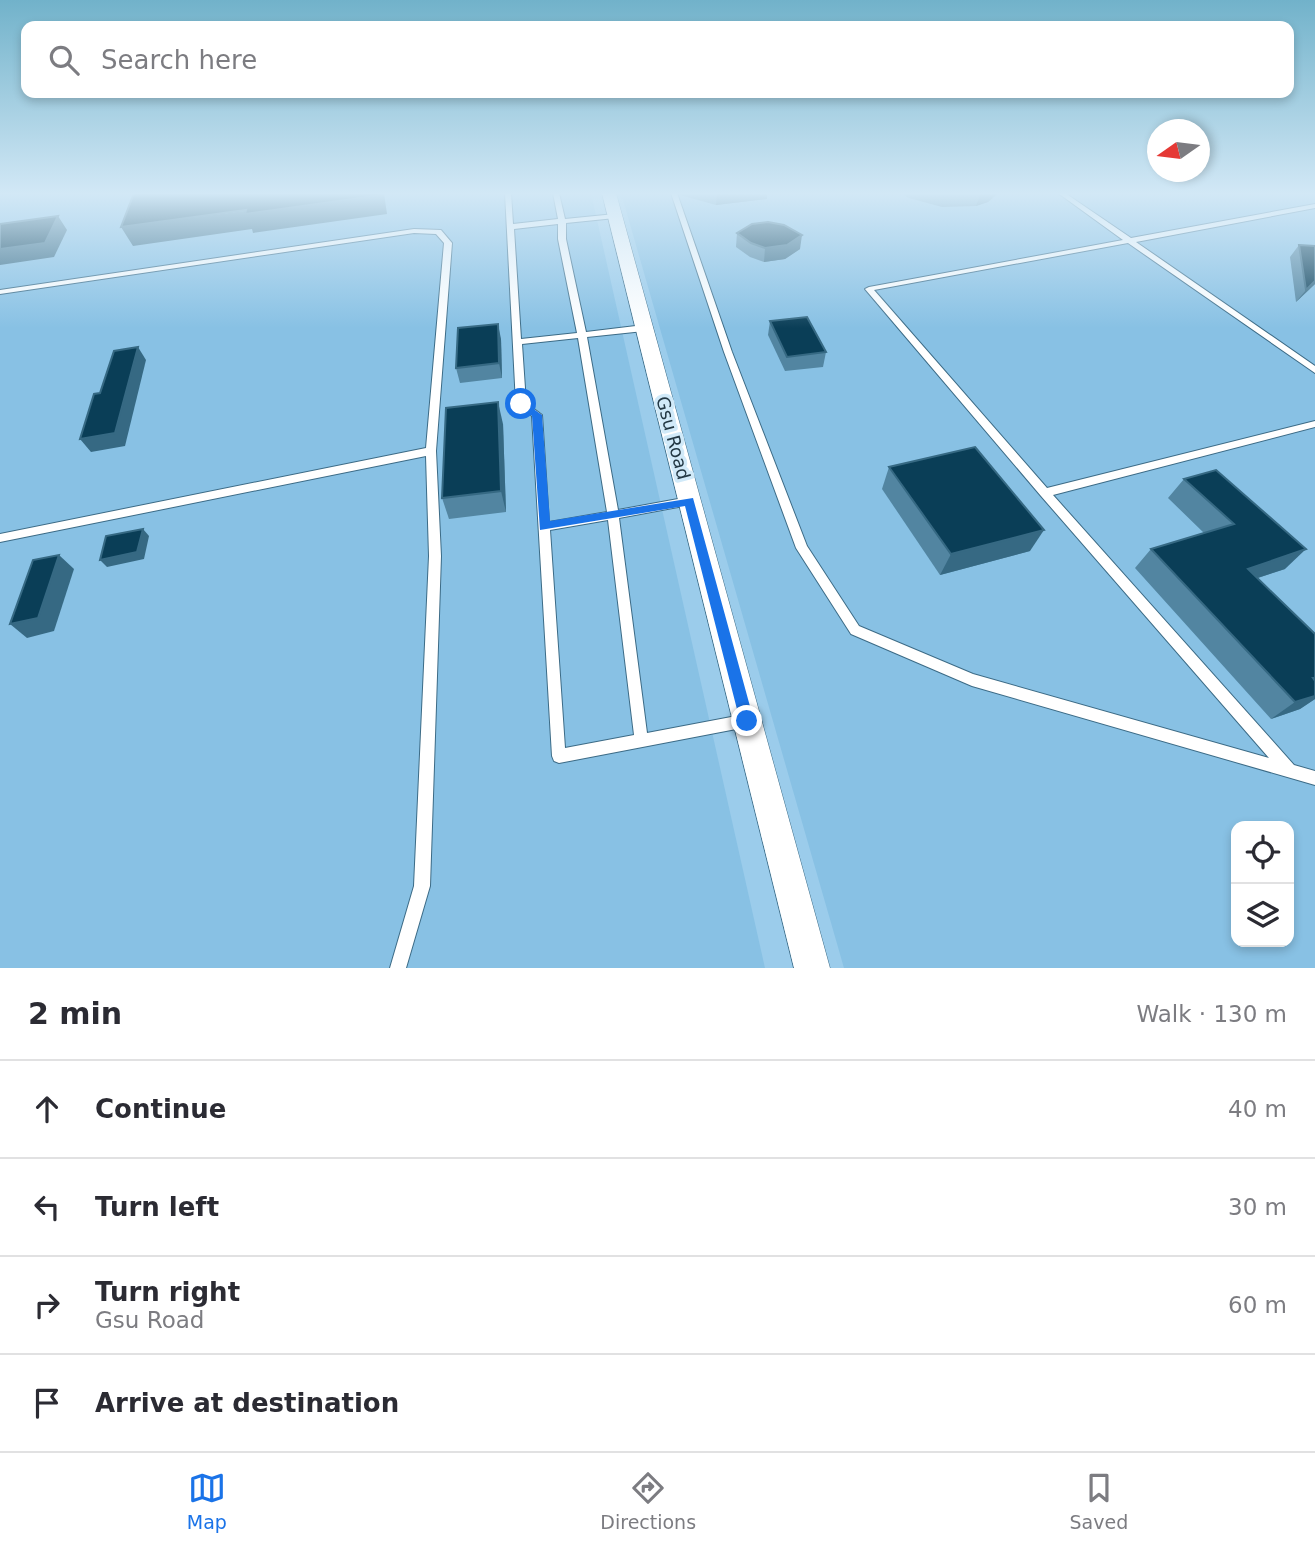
<!DOCTYPE html>
<meta charset="utf-8">
<style>
body{margin:0;font-family:"DejaVu Sans",sans-serif;background:#f7f7f7;color:#2b2b33}
.controls{position:absolute;right:21px;bottom:21px;display:grid;overflow:hidden;border-radius:14px;box-shadow:0 4px 10px #0003}
.controls button{width:63px;height:63px;display:grid;place-items:center;padding:0;border:0;border-bottom:2px solid #e1e1e2;background:#fff;color:#2b2b33;font:35px sans-serif}
.compass{position:absolute;left:1147px;top:119px;width:63px;height:63px;border-radius:50%;background:#fff;box-shadow:0 4px 10px #0003;rotate:256deg}
.stop{position:absolute;width:21px;height:21px;margin:-16px;border:5px solid #1a73e8;border-radius:50%;background:#fff}
.stop.end{background:#1a73e8;border-color:#fff;box-shadow:0 2px 7px #0008}
.list{margin:0;padding:0;list-style:none}
h2{display:flex;justify-content:space-between;align-items:center;height:91px;margin:0;padding:0 28px;font-size:30px}
h2 small{font-size:23px;font-weight:400;color:#7c7c81}
.list li{display:grid;grid-template-columns:46px 1fr auto;gap:21px;align-items:center;box-sizing:border-box;height:98px;padding:0 28px;border-top:2px solid #e1e1e2}
.list b{display:block;font-size:26px;white-space:nowrap}
.list p{margin:0;font-size:23px;white-space:nowrap;color:#7c7c81}
.list em{font-size:23px;font-style:normal;color:#7c7c81}
.icon{flex:none;width:38px;height:38px;fill:none;stroke:currentColor;stroke-width:2;stroke-linecap:round;stroke-linejoin:round}
.map{position:relative;flex:none;width:1315px;height:968px;overflow:hidden}
.search{position:absolute;background:#fff;box-shadow:0 4px 10px #0003;left:21px;right:21px;top:21px;height:77px;display:flex;align-items:center;gap:18px;box-sizing:border-box;padding:0 24px;border-radius:14px;color:#7c7c81;font-size:26px}
.sheet{height:483px;background:#fff}
nav{display:flex;justify-content:space-around;align-items:center;box-sizing:border-box;height:98px;border-top:2px solid #e1e1e2;background:#fff;font-size:19px;color:#7c7c81}
nav a{display:grid;justify-items:center;gap:4px}
nav .on{color:#1a73e8}
.map>svg:first-child{display:block}
.built{fill:#88c1e4;fill-rule:evenodd}
.lines{fill:none;stroke-linecap:round;stroke-linejoin:round}
.service-casing{stroke:#3c6b86;stroke-width:2}
.minor-casing{stroke:#3c6b86;stroke-width:1}
.service{fill:#fff;fill-rule:evenodd}
.minor{fill:#fff;fill-rule:evenodd}
.wall{fill:#5285a1}
.shaded-wall{fill:#366983}
.building{fill:#0a3e57;stroke:#366983;stroke-width:2}
.route{fill:#1a73e8}
.labels{text-anchor:middle;stroke-width:7;stroke-linejoin:round;paint-order:stroke}
.street-label{font-size:18px;fill:#233844;stroke:#d1eaf9}
</style>
<div class="map">
<svg width="1315" height="968" viewBox="0 0 1315 968">
<rect width="100%" height="100%" fill="#9bcceb"/>
<g class="built">
<polygon points="0,193 591,193 765,968 0,968"/>
<path d="M 621,193 L 1315,193 L 1315,968 L 844,968 ZM 1236,826 L 1289,826 L 1289,942 L 1236,942 Z"/>
</g>
<g class="lines">
<g class="service-casing">
<g id="service">
<path d="M 505,193 L 511,193 L 513,224 L 558,219 L 553,193 L 559,193 L 565,219 L 615,214 L 618,216 L 615,218 L 566,223 L 566,239 L 586,332 L 644,325 L 648,328 L 644,331 L 587,337 L 618,510 L 689,497 L 693,498 L 694,501 L 693,504 L 689,505 L 619,518 L 647,733 L 747,714 L 752,716 L 754,721 L 752,726 L 559,763 L 554,761 L 552,756 L 532,416 L 516,404 ZM 558,224 L 558,239 L 577,333 L 521,339 L 514,229 ZM 578,338 L 607,512 L 549,522 L 542,415 L 526,403 L 522,344 ZM 608,520 L 634,735 L 565,748 L 550,530 Z"/>
<polygon points="671,193 677,193 732,352 807,546 859,626 973,674 1269,758 1041,496 865,289 869,287 1123,240 1058,193 1065,193 1131,238 1315,204 1315,208 1136,242 1315,366 1315,373 1128,243 874,290 1047,488 1315,421 1315,427 1053,495 1294,765 1315,771 1315,785 972,686 851,634 796,548 724,352"/>
<polygon points="414,229 441,230 452,243 436,451 441,556 430,886 406,968 390,968 414,886 429,556 426,456 0,542 0,534 426,448 444,243 436,234 414,233 0,294 0,290"/>
</g>
</g>
<g class="minor-casing">
<polygon id="minor" points="602,193 616,193 830,968 794,968"/>
</g>
<use href="#service" class="service"/>
<use href="#minor" class="minor"/>
</g>
<g class="wall">
<polygon points="679,193 767,193 767,199 716,205 680,195"/>
<polygon points="901,193 997,193 996,195 988,202 976,206 942,207 909,198"/>
<polygon points="737,233 800,249 785,259 764,262 750,257 736,247"/>
<polygon points="1299,245 1315,284 1296,302 1290,257"/>
<polygon points="770,321 826,352 823,367 785,371 768,335"/>
<polygon points="501,339 502,378 460,383 456,368"/>
<polygon points="503,424 506,512 449,519 442,498"/>
<polygon points="889,467 1030,551 940,575 882,489"/>
<polygon points="1184,479 1285,569 1258,578 1315,634 1315,699 1300,709 1271,719 1135,568 1151,549 1204,533 1168,498"/>
</g>
<g class="shaded-wall">
<polygon points="384,193 387,214 253,233 252,229 133,246 121,227"/>
<polygon points="717,193 767,193 767,199 716,205"/>
<polygon points="981,193 997,193 996,195 988,202 976,206"/>
<polygon points="58,216 67,230 54,257 0,265 0,249"/>
<polygon points="802,235 800,249 785,259 764,262 765,248"/>
<polygon points="1315,281 1315,284 1296,302 1306,290"/>
<polygon points="498,324 501,339 502,378 499,363"/>
<polygon points="138,347 146,360 125,446 91,452 80,439"/>
<polygon points="498,402 503,424 506,512 501,491"/>
<polygon points="143,529 149,536 144,559 107,567 100,560"/>
<polygon points="1044,530 1030,551 940,575 951,554"/>
<polygon points="1306,549 1285,569 1229,587 1248,569"/>
<polygon points="59,555 74,569 54,631 27,638 10,624"/>
<polygon points="1315,696 1315,699 1300,709 1271,719 1295,702"/>
</g>
<g class="building">
<polygon points="134,193 381,193 382,195 245,214 246,210 121,227"/>
<polygon points="58,216 45,243 0,249 0,224"/>
<polygon points="768,222 784,225 802,235 787,245 765,248 751,243 737,233 752,224"/>
<polygon points="1299,245 1315,246 1315,281 1306,290"/>
<polygon points="807,317 826,352 787,357 770,321"/>
<polygon points="498,324 499,363 456,368 458,328"/>
<polygon points="138,347 115,433 80,439 94,394 100,393 114,351"/>
<polygon points="498,402 501,491 442,498 446,408"/>
<polygon points="975,447 1044,530 951,554 889,467"/>
<polygon points="1216,470 1306,549 1248,569 1315,634 1315,678 1313,678 1315,681 1315,696 1295,702 1151,549 1234,524 1184,479"/>
<polygon points="143,529 137,552 100,560 106,536"/>
<polygon points="59,555 38,618 10,624 33,560"/>
</g>
<linearGradient id="sky" x2="0" y2="1"><stop stop-color="#71b2ca"/><stop offset="0.59" stop-color="#d2e8f6"/><stop offset="1" stop-color="#d2e8f6" stop-opacity="0"/></linearGradient>
<rect width="1315" height="328" fill="url(#sky)"/>
<polygon class="route" points="521,400 542,415 550,521 693,498 754,721 752,726 742,726 740,721 685,506 540,530 532,416 516,404"/>
<g class="labels">
<g class="street-label">
<text transform="translate(673 438) rotate(75)" y="6">Gsu Road</text>
</g>
</g>
</svg>
<div class="controls">
<button><svg class="icon" aria-label="locate" viewBox="0 0 24 24"><circle cx="12" cy="12" r="6"/><path d="M12 2v4M12 18v4M2 12h4M18 12h4"/></svg></button>
<button><svg class="icon" aria-label="layers" viewBox="0 0 24 24"><path d="M12 4l9 5-9 5-9-5zM3 14l9 5 9-5"/></svg></button>
</div>
<svg class="compass" viewBox="-18 -18 36 36"><path d="M0-13l5 13h-10z" fill="#e53935"/><path d="M0 13l5-13h-10z" fill="#7c7c81"/></svg>
<div class="stop" style="left:521px;top:404px"></div>
<div class="stop end" style="left:747px;top:721px"></div>
<div class="search"><svg class="icon" aria-label="search" viewBox="0 0 24 24"><circle cx="10" cy="10" r="6"/><path d="M15 15l6 6"/></svg>Search here</div>
</div>
<section class="sheet">
<h2>2 min<small>Walk · 130 m</small></h2>
<ul class="list">
<li><svg class="icon" aria-label="ahead" viewBox="0 0 24 24"><path d="M12 20V5M6 11l6-6 6 6"/></svg><div><b>Continue</b></div><em>40 m</em></li>
<li><svg class="icon" aria-label="left" viewBox="0 0 24 24"><path d="M17 20v-9H6M10 6l-5 5 5 5"/></svg><div><b>Turn left</b></div><em>30 m</em></li>
<li><svg class="icon" aria-label="right" viewBox="0 0 24 24"><path d="M7 20v-9h11M14 6l5 5-5 5"/></svg><div><b>Turn right</b><p>Gsu Road</p></div><em>60 m</em></li>
<li><svg class="icon" aria-label="arrive" viewBox="0 0 24 24"><path d="M6 21V4h12l-3 4 3 4H6"/></svg><div><b>Arrive at destination</b></div></li>
</ul>
</section>
<nav>
<a class="on"><svg class="icon" aria-label="map" viewBox="0 0 24 24"><path d="M3 6l6-2 6 2 6-2v14l-6 2-6-2-6 2zM9 4v14M15 6v14"/></svg>Map</a>
<a><svg class="icon" aria-label="directions" viewBox="0 0 24 24"><path d="M12 3l9 9-9 9-9-9zM9 14v-3h6M13 9l2 2-2 2"/></svg>Directions</a>
<a><svg class="icon" aria-label="saved" viewBox="0 0 24 24"><path d="M7 4h10v16l-5-4-5 4z"/></svg>Saved</a>
</nav>
